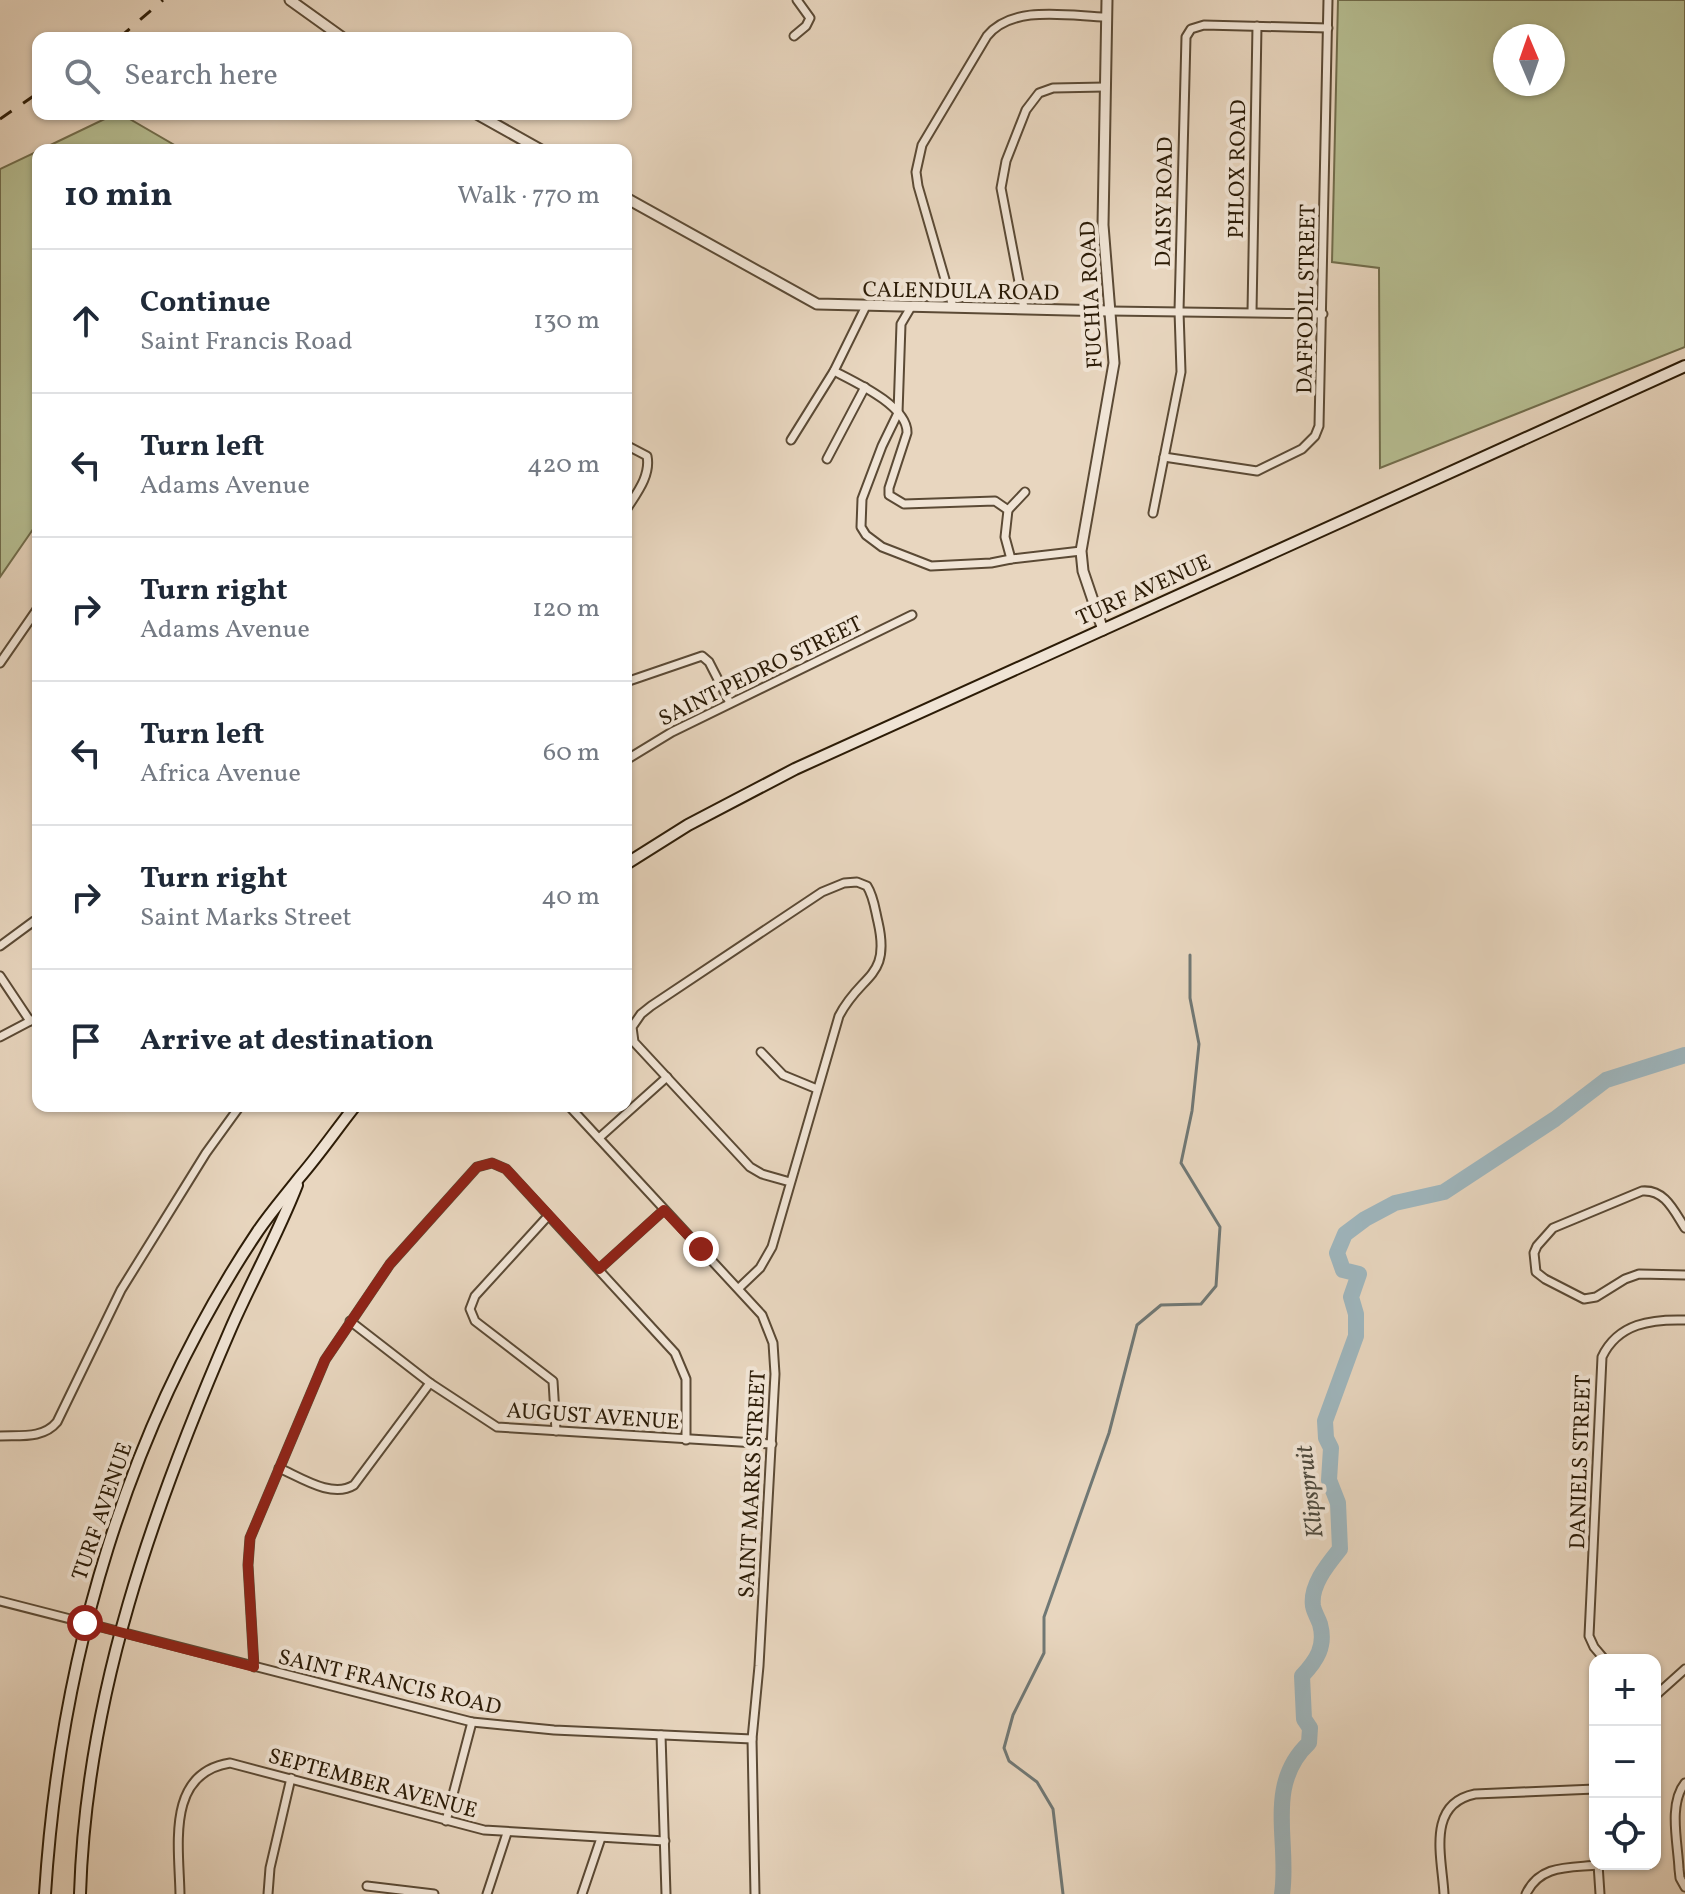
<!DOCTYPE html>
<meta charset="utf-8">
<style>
body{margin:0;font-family:Vollkorn,serif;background:#f2f2f3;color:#1f2937}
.controls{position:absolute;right:24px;bottom:24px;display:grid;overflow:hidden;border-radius:16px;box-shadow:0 2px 6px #0004}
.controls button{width:72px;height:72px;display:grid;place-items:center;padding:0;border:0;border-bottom:2px solid #e0e1e3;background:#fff;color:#1f2937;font:40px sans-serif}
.compass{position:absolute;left:1493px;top:24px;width:72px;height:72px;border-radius:50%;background:#fff;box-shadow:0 2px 6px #0004;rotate:358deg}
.stop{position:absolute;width:24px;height:24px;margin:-18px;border:6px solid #8f2418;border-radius:50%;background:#fff}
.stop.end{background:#8f2418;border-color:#fff;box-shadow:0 2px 8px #0008}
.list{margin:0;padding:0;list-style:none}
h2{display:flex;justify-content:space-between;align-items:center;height:104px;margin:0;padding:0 32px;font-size:34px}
h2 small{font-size:26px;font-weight:400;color:#747a83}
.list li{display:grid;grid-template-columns:52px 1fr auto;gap:24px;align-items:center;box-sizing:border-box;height:144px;padding:0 32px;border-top:2px solid #e0e1e3}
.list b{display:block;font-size:30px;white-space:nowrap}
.list p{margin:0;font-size:26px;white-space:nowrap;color:#747a83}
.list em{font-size:26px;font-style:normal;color:#747a83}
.icon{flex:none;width:44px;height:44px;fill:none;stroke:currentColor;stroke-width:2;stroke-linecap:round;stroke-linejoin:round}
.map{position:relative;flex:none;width:1685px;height:1894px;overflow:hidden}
.search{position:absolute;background:#fff;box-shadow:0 2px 6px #0004;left:32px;top:32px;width:600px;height:88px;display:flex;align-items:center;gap:20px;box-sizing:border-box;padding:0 28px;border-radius:16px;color:#747a83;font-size:30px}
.panel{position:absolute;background:#fff;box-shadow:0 2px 6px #0004;left:32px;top:144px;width:600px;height:968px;border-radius:16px}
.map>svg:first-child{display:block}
.green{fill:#b6be92;stroke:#716d4c;stroke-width:2;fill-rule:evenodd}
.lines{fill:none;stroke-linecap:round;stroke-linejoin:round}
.stream{stroke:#707875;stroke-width:3}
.river{stroke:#9eb6be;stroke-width:16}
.minor-casing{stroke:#5b4a35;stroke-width:11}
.tertiary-casing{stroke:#5b4a35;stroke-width:13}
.secondary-casing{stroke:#2c1c07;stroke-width:14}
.minor{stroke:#f0e4d5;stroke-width:7}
.tertiary{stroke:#f0e4d5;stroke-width:9}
.secondary{stroke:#f0e4d5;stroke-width:10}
.rail{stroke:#2c1c07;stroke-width:3;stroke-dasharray:14 14;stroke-linecap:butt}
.route{stroke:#8f2418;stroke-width:10}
.labels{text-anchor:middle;stroke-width:8;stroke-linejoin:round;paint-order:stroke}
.street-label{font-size:22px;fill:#2c1c07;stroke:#f0e4d5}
.water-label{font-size:24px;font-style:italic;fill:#4e4a3e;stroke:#f0e4d5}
</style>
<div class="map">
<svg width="1685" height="1894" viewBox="0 0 1685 1894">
<rect width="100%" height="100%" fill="#e8d6bf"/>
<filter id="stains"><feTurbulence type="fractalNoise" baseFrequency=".0025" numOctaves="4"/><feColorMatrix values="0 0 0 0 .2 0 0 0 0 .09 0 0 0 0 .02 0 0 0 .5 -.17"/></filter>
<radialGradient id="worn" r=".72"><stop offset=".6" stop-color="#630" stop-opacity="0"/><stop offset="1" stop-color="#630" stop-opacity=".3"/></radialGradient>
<g class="green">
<path d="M 1338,0 L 1685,0 L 1685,347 L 1380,468 L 1379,268 L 1332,262 ZM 1553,36 L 1553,84 L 1505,84 L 1505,36 Z"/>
<polygon points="115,114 121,114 183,150 40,150"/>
<polygon points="38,151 38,522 0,577 0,169"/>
</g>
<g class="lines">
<polyline class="stream" points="1063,1894 1053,1809 1037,1782 1009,1761 1004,1748 1013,1715 1044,1653 1044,1617 1109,1433 1137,1325 1161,1305 1201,1304 1216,1286 1220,1227 1181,1163 1192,1111 1199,1044 1190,998 1190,955"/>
<path class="river" d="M 1282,1894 C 1290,1843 1264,1785 1309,1743 L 1310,1728 L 1304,1719 L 1302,1676 C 1317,1660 1326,1646 1320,1624 C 1318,1618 1314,1612 1313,1606 C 1310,1585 1328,1564 1340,1549 L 1338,1503 L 1329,1480 L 1331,1448 L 1326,1438 L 1325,1421 L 1356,1336 L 1356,1314 L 1351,1297 L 1359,1274 L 1343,1270 L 1337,1253 L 1345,1234 L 1365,1219 L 1395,1203 L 1444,1192 L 1555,1119 L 1606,1080 L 1685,1055"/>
<g class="minor-casing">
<g id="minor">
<polyline points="794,36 806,26 810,18 797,0"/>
<polyline points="911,307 901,324 898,413 882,446 862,499 861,527 866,535 882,547 931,566 991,563 1011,559"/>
<path d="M 953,307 L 918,186 L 916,172 L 922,145 L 987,36 C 1013,4 1069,16 1106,17"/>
<polyline points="1024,308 1001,188 1006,161 1026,110 1039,93 1053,88 1105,87"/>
<polyline points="1110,311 1323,314"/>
<polyline points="1252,312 1257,26"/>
<path d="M 834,371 C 855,382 908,406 907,433 L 889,488 L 889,495 L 904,504 L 995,501 L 1008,510 L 1005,537 L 1011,559 L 1081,551"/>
<polyline points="791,440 834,371 866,306"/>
<path d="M 626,445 L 647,456 C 651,476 636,494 626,510"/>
<polyline points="1164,457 1257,471 1302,449 1315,436 1319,426 1328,0"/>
<polyline points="827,459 865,387"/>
<polyline points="1008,510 1025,492"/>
<polyline points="1153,513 1181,372 1179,311 1186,37 1191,29 1204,25 1328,28"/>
<polyline points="0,663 38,608"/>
<polyline points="626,682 702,656 709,662 730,703"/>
<polyline points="626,760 672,732 912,615"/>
<polyline points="0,946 34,921"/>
<polyline points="0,976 30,1021"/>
<polyline points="0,1037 38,1017"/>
<polyline points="761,1052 783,1075 817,1089"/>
<polyline points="569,1106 762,1315 773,1343 775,1374 759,1666 752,1739 755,1894"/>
<polyline points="599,1138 667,1077"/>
<polyline points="548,1216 475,1296 470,1309 475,1321 553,1381 556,1431"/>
<path d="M 1685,1228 C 1674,1211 1665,1189 1642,1191 L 1553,1228 L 1537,1246 L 1534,1253 L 1536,1272 L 1545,1279 L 1584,1299 L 1596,1297 L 1625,1279 L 1639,1274 L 1685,1275"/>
<polyline points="599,1269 664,1210"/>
<path d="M 739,1288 L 760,1268 L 772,1247 L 839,1016 C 861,973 891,979 878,922 C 875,910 874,897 867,886 L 857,882 L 844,883 L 822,892 L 651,1006 L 641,1014 L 632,1027 L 634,1042 L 750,1167 L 762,1174 L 790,1182"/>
<polyline points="350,1321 430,1383 497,1427 772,1444"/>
<path d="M 0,1436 C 20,1435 43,1439 57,1422 L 121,1290 L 206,1153 L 240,1106"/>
<path d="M 279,1468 C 300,1477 332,1499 354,1485 L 430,1383"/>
<polyline points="0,1601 472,1722 554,1730 752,1739"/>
<path d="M 1605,1660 L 1594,1647 L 1589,1636 L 1602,1357 C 1618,1323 1652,1319 1685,1320"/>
<polyline points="254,1667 248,1565 250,1538 325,1360 390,1264 477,1167 492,1163 506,1169 675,1353 686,1379 686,1440"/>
<polyline points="1655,1696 1685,1669"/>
<polyline points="661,1735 666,1894"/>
<path d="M 1685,1783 C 1668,1804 1678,1844 1679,1869 L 1680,1878 L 1685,1887"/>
<polyline points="446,1821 472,1722"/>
<polyline points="1598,1864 1600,1894"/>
<polyline points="367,1886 434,1894"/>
<path d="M 180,1894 C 179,1845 166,1773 230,1763 L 484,1830 L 665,1841"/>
<polyline points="268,1894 270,1868 291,1778"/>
<polyline points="487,1894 507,1833"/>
<polyline points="582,1894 601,1838"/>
<path d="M 1444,1894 C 1442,1857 1426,1804 1475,1794 L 1595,1789"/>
<path d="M 1526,1894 C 1540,1864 1570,1868 1598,1865"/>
</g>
</g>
<g class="tertiary-casing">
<g id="tertiary">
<polyline points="290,0 343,38"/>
<polyline points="477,114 541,150"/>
<polyline points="626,198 817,304 1110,311"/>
<polyline points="1103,630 1083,571 1081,551 1114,363 1103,225 1107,0"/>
</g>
</g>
<g class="secondary-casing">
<g id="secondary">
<polyline points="626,864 688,825 795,769 1685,366"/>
<path d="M 45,1894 C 60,1659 126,1428 258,1231 C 271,1212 285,1196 299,1178 C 319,1155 336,1130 355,1106"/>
<path d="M 80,1894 C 86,1696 153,1508 231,1328 C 252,1280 278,1234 297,1185"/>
</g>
</g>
<use href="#minor" class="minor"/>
<use href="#tertiary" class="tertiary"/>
<use href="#secondary" class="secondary"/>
<g class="rail">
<polyline points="119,38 163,0"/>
<polyline points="0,119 38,93"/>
</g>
</g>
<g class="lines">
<polyline class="route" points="85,1623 254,1667 248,1565 250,1538 325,1360 390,1264 477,1167 492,1163 506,1169 599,1269 664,1210 701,1249"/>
</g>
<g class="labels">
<g class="street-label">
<text transform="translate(1236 169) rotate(-89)" y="8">PHLOX ROAD</text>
<text transform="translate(1163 202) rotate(-89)" y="8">DAISY ROAD</text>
<text transform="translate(961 290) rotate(1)" y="8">CALENDULA ROAD</text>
<text transform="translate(1090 295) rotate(-93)" y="8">FUCHIA ROAD</text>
<text transform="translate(1305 299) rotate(-89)" y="8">DAFFODIL STREET</text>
<text transform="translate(1143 589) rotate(-24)" y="8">TURF AVENUE</text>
<text transform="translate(760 670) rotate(-26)" y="8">SAINT PEDRO STREET</text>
<text transform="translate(593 1415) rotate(4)" y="8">AUGUST AVENUE</text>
<text transform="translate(1579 1462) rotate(-88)" y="8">DANIELS STREET</text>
<text transform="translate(751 1484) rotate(-87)" y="8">SAINT MARKS STREET</text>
<text transform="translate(101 1511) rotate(-71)" y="8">TURF AVENUE</text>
<text transform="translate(390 1681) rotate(13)" y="8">SAINT FRANCIS ROAD</text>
<text transform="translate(373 1782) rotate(15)" y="8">SEPTEMBER AVENUE</text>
</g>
<g class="water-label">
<text transform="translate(1309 1492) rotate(-97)" y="8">Klipspruit</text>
</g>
</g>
<rect width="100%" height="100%" filter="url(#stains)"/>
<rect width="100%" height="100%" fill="url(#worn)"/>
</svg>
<div class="controls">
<button>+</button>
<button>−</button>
<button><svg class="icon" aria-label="locate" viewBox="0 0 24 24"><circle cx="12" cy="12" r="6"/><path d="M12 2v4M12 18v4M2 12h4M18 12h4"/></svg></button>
</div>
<svg class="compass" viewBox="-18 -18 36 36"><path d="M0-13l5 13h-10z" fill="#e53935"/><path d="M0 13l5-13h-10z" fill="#747a83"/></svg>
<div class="stop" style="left:85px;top:1623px"></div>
<div class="stop end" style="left:701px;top:1249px"></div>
<div class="search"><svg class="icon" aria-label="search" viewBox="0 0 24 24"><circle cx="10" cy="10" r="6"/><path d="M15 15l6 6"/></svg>Search here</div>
<section class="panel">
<h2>10 min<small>Walk · 770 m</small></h2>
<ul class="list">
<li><svg class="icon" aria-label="ahead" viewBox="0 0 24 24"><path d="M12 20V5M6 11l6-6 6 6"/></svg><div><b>Continue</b><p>Saint Francis Road</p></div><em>130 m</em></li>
<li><svg class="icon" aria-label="left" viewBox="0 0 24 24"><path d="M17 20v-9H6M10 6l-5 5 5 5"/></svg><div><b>Turn left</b><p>Adams Avenue</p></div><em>420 m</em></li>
<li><svg class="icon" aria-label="right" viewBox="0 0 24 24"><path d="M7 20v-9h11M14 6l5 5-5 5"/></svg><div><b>Turn right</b><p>Adams Avenue</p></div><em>120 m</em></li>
<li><svg class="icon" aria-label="left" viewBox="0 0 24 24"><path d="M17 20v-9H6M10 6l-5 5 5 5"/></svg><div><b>Turn left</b><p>Africa Avenue</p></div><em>60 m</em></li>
<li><svg class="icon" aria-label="right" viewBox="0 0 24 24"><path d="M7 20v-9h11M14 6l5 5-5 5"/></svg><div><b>Turn right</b><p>Saint Marks Street</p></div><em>40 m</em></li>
<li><svg class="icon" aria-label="arrive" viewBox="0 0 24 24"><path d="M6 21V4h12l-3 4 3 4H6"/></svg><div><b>Arrive at destination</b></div></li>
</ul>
</section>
</div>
